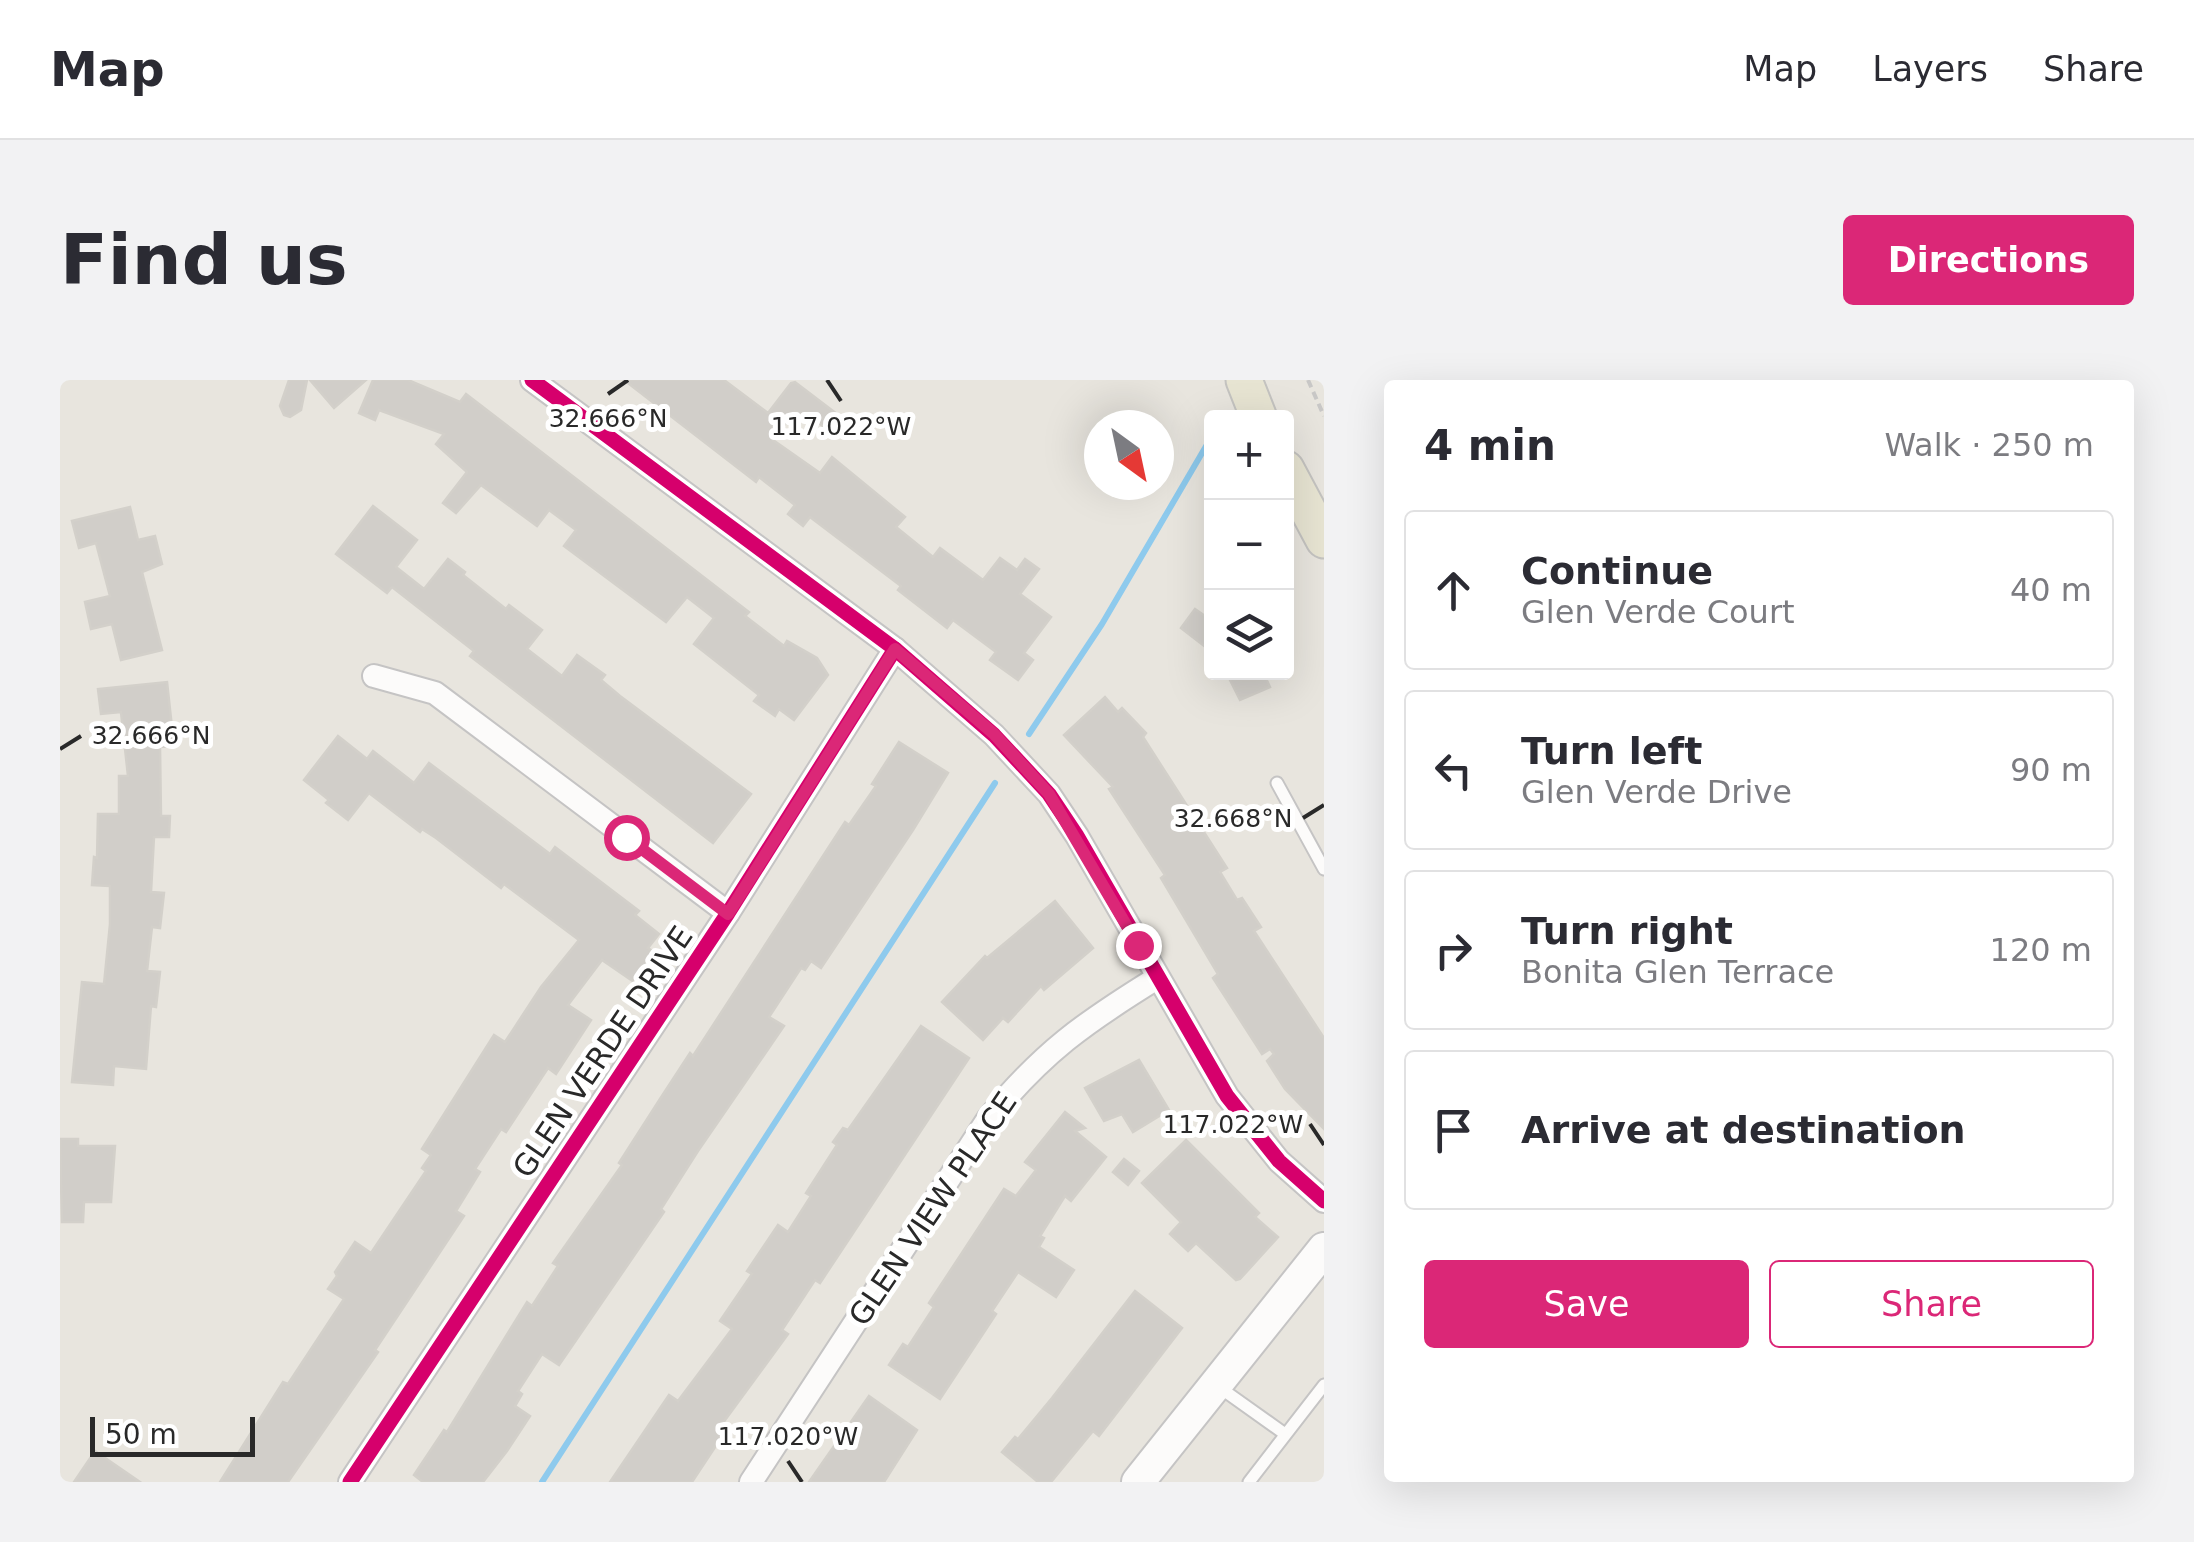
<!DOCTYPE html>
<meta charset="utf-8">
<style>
body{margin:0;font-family:"DejaVu Sans",sans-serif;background:#f2f2f3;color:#2b2b33}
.controls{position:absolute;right:30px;top:30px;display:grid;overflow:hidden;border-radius:10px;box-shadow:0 10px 40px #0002}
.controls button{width:90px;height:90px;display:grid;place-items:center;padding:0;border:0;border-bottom:2px solid #e1e1e2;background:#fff;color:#2b2b33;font:50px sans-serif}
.compass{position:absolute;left:1024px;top:30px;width:90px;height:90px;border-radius:50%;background:#fff;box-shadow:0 10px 40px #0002;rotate:147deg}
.scale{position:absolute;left:30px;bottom:25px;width:165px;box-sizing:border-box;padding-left:10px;border:5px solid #292929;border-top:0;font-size:28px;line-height:35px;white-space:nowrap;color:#292929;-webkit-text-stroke:8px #fff;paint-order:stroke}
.stop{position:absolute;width:30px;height:30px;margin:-22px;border:8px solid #db2777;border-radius:50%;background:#fff}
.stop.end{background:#db2777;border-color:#fff;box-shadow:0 2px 10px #0008}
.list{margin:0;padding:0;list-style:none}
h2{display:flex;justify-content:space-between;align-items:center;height:130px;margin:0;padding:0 40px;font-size:42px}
h2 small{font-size:32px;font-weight:400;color:#7c7c81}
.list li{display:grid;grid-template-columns:65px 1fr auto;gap:30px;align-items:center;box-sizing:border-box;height:160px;margin:0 20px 20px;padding:0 20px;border:2px solid #e1e1e2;border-radius:10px}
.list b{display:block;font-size:38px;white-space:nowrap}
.list p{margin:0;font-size:32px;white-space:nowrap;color:#7c7c81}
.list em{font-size:32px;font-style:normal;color:#7c7c81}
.actions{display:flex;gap:20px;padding:30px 40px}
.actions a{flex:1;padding:22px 0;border:2px solid #db2777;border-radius:10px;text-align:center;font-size:35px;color:#db2777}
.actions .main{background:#db2777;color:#fff}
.icon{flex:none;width:55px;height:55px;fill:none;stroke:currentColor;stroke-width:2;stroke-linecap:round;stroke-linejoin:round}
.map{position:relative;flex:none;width:1264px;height:1102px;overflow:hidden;border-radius:10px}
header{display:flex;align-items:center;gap:60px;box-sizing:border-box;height:140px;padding:0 50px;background:#fff;border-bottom:2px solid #e1e1e2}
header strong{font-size:48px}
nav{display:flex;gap:55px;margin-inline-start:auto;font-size:35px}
.intro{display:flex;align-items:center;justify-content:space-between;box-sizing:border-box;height:240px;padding:0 60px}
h1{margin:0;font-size:70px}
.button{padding:25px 45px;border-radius:10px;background:#db2777;color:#fff;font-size:35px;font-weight:700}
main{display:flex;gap:60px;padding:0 60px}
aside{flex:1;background:#fff;border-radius:10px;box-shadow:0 10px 40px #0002}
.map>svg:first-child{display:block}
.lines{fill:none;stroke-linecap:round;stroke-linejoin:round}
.stream{stroke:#8ecaed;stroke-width:6}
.building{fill:#d1cec9;stroke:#d3d0ca;stroke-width:2.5}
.lane-casing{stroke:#c5c4c4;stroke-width:15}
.street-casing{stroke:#c5c4c4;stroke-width:26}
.secondary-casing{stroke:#c5c4c4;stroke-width:36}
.primary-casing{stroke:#c4c3c0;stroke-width:39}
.path{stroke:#c8c7c6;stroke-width:4;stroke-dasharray:8 5;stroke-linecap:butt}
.lane{stroke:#fcfbfa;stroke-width:11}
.street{stroke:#fcfbfa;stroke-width:22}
.secondary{stroke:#fcfbfa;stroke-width:32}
.primary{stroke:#e7e4d2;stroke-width:35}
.cycleway-casing{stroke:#fff;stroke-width:21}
.cycleway{stroke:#d6006c;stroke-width:15}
.route{stroke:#db2777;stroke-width:12}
.ticks{fill:none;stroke:#292929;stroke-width:4}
.labels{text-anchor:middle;stroke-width:10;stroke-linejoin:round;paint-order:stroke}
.street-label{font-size:30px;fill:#292929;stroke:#fff}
.ticks-label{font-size:25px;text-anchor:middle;fill:#292929;stroke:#fff;stroke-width:10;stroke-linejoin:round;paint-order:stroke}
</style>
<header>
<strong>Map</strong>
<nav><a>Map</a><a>Layers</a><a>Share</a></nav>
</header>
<div class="intro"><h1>Find us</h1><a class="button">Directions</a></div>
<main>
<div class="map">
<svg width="1264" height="1102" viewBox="0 0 1264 1102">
<rect width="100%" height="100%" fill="#e8e5de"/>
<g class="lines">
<g class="stream">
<polyline points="1162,38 1164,34"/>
<polyline points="969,354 1042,244 1152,56"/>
<polyline points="482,1102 935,403"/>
</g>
</g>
<g class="building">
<polygon points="229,0 247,0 241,30 230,37 224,35 220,26"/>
<polygon points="250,0 306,0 274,28"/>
<polygon points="313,0 348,0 400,22 406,14 689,232 685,236 724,266 727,261 757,278 768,295 734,340 719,329 715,336 694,321 699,315 634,264 654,238 627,217 606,242 504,166 516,150 489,130 477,146 421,105 396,133 383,123 407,92 376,64 384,54 319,30 315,40 299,33"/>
<polygon points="564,0 664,0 708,33 731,3 735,2 777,34 767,49 749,36 747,38 735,31 713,60 760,93 772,77 845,137 836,147 873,177 880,168 923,200 940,178 957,190 965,179 979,189 960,214 991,237 964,273 973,280 958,300 930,280 936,272 893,240 887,248 838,210 841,206 750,137 743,146 728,134 735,125 699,97 696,102"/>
<polygon points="313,126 357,160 336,187 364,209 388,179 405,192 403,195 446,229 449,225 482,250 467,269 502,296 517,275 545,295 541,300 560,316 691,414 653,463 410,276 414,271 332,207 327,213 276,174"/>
<polygon points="70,127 78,160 95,156 102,184 82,192 102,270 61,280 52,244 31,249 25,222 50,216 36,163 19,168 12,141"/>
<polygon points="1135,229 1152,241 1152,272 1121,248"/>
<polygon points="1166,292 1203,292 1210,307 1180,320"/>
<polygon points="107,302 114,366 100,367 101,436 110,436 109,457 94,457 91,512 104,513 100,548 92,547 87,591 100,592 96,627 91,626 86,689 54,686 53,705 12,702 22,602 44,604 50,544 50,506 32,505 34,477 37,478 38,434 59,434 59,396 68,396 61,332 41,334 38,309"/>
<polygon points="1045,317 1058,332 1062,328 1086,353 1083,357 1167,488 1160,492 1177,520 1182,518 1201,547 1194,551 1264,658 1264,749 1225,709 1207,681 1214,674 1210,669 1202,674 1153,598 1158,594 1101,498 1105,495 1049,409 1053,407 1004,355"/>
<polygon points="278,356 307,379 313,371 354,403 369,383 490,474 495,467 579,531 575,535 599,554 588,568 598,575 577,604 542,580 508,625 531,640 496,694 488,688 446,752 441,749 415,789 420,792 396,831 404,836 315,970 318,972 228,1102 160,1102 223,1002 228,1004 284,919 268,909 277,896 275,892 295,862 311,873 366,791 362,788 371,775 362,769 434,655 445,662 481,607 519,560 444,504 441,508 376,458 362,449 360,452 309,413 288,440 266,423 269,420 244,400"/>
<polygon points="839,362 888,393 853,450 761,588 751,581 745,590 741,588 709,637 724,646 638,771 601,829 604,832 499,985 482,974 458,1011 462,1014 455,1026 470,1036 447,1071 423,1102 363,1102 354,1095 384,1050 387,1052 467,922 472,926 498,886 493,883 562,785 559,783 600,719 630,673 633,676 785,442 789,445 816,406 812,404"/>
<polygon points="995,521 1033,568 984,610 981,606 948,642 943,638 923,660 882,622 925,576 927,578"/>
<polygon points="861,646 909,678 760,903 755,900 722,950 728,954 657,1051 663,1055 632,1102 550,1102 609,1015 618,1021 672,949 660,941 692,894 687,891 718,845 728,852 751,816 746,813 777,765 773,762 783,748 788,750"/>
<polygon points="1079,680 1109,730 1073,752 1062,734 1044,741 1025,708"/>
<polygon points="1005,732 1025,748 1015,751 1046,777 1011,821 1005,816 980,856 984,858 979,867 1014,890 996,917 958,892 932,931 936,934 880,1019 829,985 843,964 848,967 874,927 869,923 944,809 956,816 976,790 965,782"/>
<polygon points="0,759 18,759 18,766 55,766 51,822 24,822 23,842 2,842"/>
<polygon points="1126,760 1199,833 1195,837 1218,857 1180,899 1176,900 1136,863 1128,871 1110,854 1121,842 1082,803"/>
<polygon points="1064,779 1079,791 1068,805 1053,792"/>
<polygon points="1075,911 1122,948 1039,1056 1033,1051 991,1102 978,1102 942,1072 955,1057 958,1059 992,1018"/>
<polygon points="809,1016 857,1050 824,1102 749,1102"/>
<polygon points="35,1071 80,1102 14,1102"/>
</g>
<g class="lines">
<g class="lane-casing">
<g id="lane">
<polyline points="1217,403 1264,489"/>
<polyline points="1159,1007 1225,1054"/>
<polyline points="1189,1102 1264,1005"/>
</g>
</g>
<g class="street-casing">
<g id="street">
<polyline points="472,0 835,269 934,355 989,414 1017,456 1167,716 1219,781 1264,821"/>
<polyline points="314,296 375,313 668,533"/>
<polyline points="290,1102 668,533 835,269"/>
<path d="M 691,1102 L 928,739 C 983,672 1024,643 1097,598"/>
</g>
</g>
<g class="secondary-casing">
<polyline id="secondary" points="1078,1102 1264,869"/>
</g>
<g class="primary-casing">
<g id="primary">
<polyline points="1184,0 1199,38"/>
<polyline points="1226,89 1264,160"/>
</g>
</g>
<polyline class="path" points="1248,0 1264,36"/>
<use href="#lane" class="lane"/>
<use href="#street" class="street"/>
<use href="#secondary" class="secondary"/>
<use href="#primary" class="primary"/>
<g class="cycleway-casing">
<g id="cycleway">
<polyline points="472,0 835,269 934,355 989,414 1017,456 1167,716 1219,781 1264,821"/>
<polyline points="290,1102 668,533 835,269"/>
</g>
</g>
<use href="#cycleway" class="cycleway"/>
</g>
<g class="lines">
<polyline class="route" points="566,457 668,534 835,269 934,354 989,414 1078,565"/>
</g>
<path class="ticks" d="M 767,0 L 781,21M 548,14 L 568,0M 0,369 L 21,356M 1243,438 L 1264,425M 1250,744 L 1264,765M 728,1081 L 742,1102"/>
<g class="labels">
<g class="street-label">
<text transform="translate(543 672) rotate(-56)" y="10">GLEN VERDE DRIVE</text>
<text transform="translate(873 829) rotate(-56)" y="10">GLEN VIEW PLACE</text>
</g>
</g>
<g class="ticks-label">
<text x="548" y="47">32.666°N</text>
<text x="781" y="55">117.022°W</text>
<text x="91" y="364">32.666°N</text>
<text x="1173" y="447">32.668°N</text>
<text x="1173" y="753">117.022°W</text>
<text x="728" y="1065">117.020°W</text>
</g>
</svg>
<div class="controls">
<button>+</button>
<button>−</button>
<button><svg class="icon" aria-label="layers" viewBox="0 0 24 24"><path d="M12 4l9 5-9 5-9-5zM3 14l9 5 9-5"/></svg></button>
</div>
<svg class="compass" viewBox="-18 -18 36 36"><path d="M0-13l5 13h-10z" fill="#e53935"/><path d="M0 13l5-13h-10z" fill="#7c7c81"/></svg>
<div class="scale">50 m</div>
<div class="stop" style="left:566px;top:457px"></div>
<div class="stop end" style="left:1078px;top:565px"></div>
</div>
<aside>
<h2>4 min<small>Walk · 250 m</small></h2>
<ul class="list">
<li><svg class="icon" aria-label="ahead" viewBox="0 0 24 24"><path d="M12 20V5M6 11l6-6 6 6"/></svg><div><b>Continue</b><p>Glen Verde Court</p></div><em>40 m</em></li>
<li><svg class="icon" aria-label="left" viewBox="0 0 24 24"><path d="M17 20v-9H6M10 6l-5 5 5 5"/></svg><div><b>Turn left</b><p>Glen Verde Drive</p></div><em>90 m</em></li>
<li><svg class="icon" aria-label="right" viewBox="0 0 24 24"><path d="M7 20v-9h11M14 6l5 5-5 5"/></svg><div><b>Turn right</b><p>Bonita Glen Terrace</p></div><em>120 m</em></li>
<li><svg class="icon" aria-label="arrive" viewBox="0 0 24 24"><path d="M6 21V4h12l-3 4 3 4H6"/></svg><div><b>Arrive at destination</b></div></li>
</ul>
<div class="actions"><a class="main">Save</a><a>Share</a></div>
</aside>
</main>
